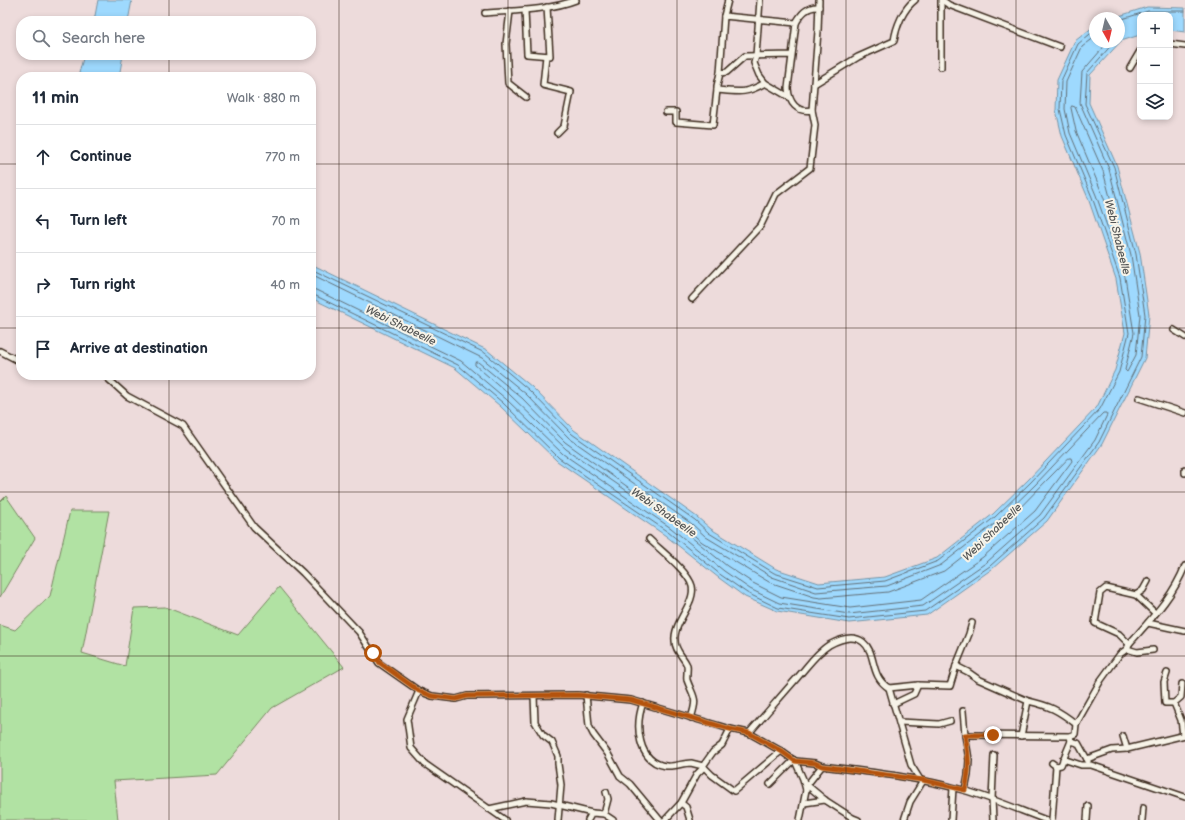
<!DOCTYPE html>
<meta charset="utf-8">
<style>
body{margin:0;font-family:"Balsamiq Sans",sans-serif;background:#f6f6f7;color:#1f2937}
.controls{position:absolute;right:12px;top:12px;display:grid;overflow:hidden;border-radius:8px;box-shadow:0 2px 6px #0003}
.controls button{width:36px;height:36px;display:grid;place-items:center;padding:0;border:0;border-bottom:1px solid #e0e1e3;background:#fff;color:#1f2937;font:20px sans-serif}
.compass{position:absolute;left:1089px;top:12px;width:36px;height:36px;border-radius:50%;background:#fff;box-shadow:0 2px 6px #0003;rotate:172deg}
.stop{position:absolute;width:12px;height:12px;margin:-9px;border:3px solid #b45309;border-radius:50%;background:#fff}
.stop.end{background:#b45309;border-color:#fff;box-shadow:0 1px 4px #0008}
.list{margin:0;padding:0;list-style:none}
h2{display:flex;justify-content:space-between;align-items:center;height:52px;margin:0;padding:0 16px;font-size:17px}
h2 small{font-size:13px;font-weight:400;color:#747a83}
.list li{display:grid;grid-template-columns:26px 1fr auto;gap:12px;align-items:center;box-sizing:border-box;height:64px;padding:0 16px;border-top:1px solid #e0e1e3}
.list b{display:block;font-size:15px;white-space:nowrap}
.list em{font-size:13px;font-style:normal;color:#747a83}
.icon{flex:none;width:22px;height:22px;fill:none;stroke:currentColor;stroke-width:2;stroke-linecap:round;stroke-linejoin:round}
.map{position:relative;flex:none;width:1185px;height:820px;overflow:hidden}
.search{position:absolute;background:#fff;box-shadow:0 2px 6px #0003;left:16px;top:16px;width:300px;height:44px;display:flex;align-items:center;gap:10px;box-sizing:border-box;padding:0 14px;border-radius:16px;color:#747a83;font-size:15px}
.panel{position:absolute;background:#fff;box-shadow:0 2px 6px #0003;left:16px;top:72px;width:300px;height:308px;border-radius:16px}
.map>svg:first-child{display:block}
.green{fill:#b1e2a3;stroke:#768660}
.water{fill:#9ed9fe;stroke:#7693a4}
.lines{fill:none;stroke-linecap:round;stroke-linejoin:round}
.shore{stroke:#637078;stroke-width:1}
.street-casing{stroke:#3b2a1e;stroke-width:8}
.street{stroke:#f7f3e8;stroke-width:5}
.route{stroke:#b45309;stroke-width:5}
.grid{fill:none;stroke:#3b2a1e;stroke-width:1;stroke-opacity:0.55}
.labels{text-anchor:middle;stroke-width:4;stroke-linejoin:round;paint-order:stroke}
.water-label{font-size:11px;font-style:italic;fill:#545656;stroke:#f7f3e8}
</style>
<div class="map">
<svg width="1185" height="820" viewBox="0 0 1185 820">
<rect width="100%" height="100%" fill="#eddbdb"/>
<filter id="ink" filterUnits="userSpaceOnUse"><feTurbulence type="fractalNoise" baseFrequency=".025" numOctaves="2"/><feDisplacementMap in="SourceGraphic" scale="8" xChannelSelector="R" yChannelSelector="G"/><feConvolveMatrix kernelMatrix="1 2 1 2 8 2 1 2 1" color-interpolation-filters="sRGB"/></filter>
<g filter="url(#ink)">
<g class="green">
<polygon points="6,496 35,538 0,597 0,502"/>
<polygon points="70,511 109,511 82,653 125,666 134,608 165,607 238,635 279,587 344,667 272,708 217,775 114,781 118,820 0,820 0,625 15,630 50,596"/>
</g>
<g class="water">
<polygon points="98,0 132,0 128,21 94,21"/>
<polygon points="1147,7 1185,8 1185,32 1170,30 1170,15 1140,15 1140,35 1121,41 1090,75 1089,103 1117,166 1140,253 1149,315 1145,358 1102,444 1047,521 992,569 927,615 849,623 777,611 745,597 719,578 666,536 557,461 500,406 455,368 311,298 311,264 487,350 532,387 574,430 697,517 711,529 776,569 819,583 885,577 937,558 993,514 1029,479 1097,407 1115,370 1125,333 1116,279 1088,198 1062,136 1056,110 1057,80 1075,41 1093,27 1095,26 1095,42 1119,42 1119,18 1113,18"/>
<polygon points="84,55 123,55 119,77 84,77 79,73"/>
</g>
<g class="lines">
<g class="shore">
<polyline points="1119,20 1148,11 1185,11"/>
<polyline points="1095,37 1082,47 1066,82 1065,109 1070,133 1096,195 1125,277 1134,333 1125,370 1127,372 1136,355 1140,315 1131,255 1109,169 1080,103 1082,72 1108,42"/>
<polygon points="1072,106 1075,107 1103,171 1117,223 1115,225 1113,224 1102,193 1076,131 1071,108"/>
<polyline points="311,269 485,353 529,390 572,434 695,520 709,533 774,573 818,587 885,581 938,561 995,517 1031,482 1100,409 1119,372 1129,333 1120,278 1092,197 1066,135 1060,109 1061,81 1078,44 1095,30"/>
<polyline points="311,274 482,358 526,394 569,438 692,524 706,537 772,577 816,592 887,586 941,565 998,521 1035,485 1103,413 1106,413 1107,415 1095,440 1040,515 987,562 923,606 849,614 779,603 750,589 724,571 671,528 563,454 506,399 461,361 316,290 311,289"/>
<polyline points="311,294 314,295 458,365 503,403 559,458 668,532 721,575 747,593 778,608 849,619 925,611 990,566 1044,518 1099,442 1141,357 1145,315 1136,254 1114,167 1085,104 1087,73 1114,42"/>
<polygon points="478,362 522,398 565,442 632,490 632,493 630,493 566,449 510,395 475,365 475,363"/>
<polygon points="1069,458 1071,458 1072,461 1035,511 983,557 921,600 850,608 781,597 753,583 727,566 680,528 681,526 683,526 702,542 769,582 814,597 821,598 888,592 944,571 1003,525"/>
</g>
<g class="street-casing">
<g id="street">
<polyline points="760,0 756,56 754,63 759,75 765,83"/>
<polyline points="942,0 949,5 1060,47"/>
<polyline points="525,10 527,54 550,56 547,7"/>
<polyline points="510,11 506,44 508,83 526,97"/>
<path d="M 485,13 C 512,11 551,10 576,0"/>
<polyline points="724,16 728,0"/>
<path d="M 796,23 C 801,14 807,6 819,7"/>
<polyline points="1170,44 1185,46"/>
<path d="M 792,55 L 745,56 L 727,72 L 720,73 L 724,16 L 796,23 L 788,88 C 789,103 797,113 812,110"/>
<polyline points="546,56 543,85 571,92 564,126 557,133"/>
<polyline points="941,67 941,0"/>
<polyline points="1130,68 1140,51"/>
<path d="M 720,73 L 717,86 L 717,90 C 739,92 746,94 765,83 L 789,97"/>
<path d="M 814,84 L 858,57 L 894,41 C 896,27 903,9 915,0"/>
<polyline points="666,112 676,112 676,122 713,125 717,90"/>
<polyline points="692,299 761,225 776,194 810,168 815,125 812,110 818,31 819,0"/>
<polyline points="1174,330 1185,337"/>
<polyline points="0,351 21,362"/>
<path d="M 104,375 L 127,396 L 183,426 L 254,527 L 303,573 L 359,632 L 379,663 L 419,691 L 432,696 L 456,699 L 467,696 L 578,695 L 631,700 L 730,729 L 749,733 L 781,751 L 795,761 L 815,763 L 822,766 C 870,772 917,777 963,790 C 992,798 1019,810 1046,820"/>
<polyline points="1139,398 1185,413"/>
<polyline points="1185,470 1185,473"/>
<path d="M 649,539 C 660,550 688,571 692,586 C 696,603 673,622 675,641 C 675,651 683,656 687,665 C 688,670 686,676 687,680 C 694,699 698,697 691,718"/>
<polyline points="1136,595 1143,590 1148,581"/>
<polyline points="1148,623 1185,631"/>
<polyline points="1129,644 1119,634 1095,623 1100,593 1106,588 1136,595 1155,613"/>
<polyline points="1127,649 1137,652 1153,650"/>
<polyline points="956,666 968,672 978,679 1028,701 1021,736"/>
<polyline points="1167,673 1164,682 1165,703 1174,703 1181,697 1182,684"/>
<polyline points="889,688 918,685"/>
<polyline points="419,691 407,719 411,748 425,764 505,820"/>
<polyline points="586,695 589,726 593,734 608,754 620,776 630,784 660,820"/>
<polyline points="534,696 535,722 543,735 552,742 558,756 558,764 561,785 558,820"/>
<path d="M 1028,701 C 1050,706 1058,710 1076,724"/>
<path d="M 643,703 C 635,725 637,762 666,766 C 674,767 683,763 691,763 C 695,764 699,765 703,766"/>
<polyline points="1174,703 1181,720 1183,735"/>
<polyline points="893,704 914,694 918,685 950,686 956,666 969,634 972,623"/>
<polyline points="963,711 965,735 969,760 968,775 965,790"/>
<polyline points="899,722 939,724 950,721"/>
<path d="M 749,733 C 765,715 781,696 797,678 C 807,667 816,653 829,645 C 838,640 853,634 863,642 C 877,653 869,676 889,688 L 911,765 L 921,781"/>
<path d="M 965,735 L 1070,736 L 1075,734 L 1076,724 L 1101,680 L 1120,654 L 1127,649 L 1129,644 C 1151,619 1173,597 1185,566"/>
<polyline points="1123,736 1127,749"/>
<polyline points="1071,741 1078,743 1088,761"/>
<polyline points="1063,759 1081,765 1091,765 1185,797"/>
<polyline points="1087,759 1112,750 1127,749 1185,735"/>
<polyline points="795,761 803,779 806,790"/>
<polyline points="1052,763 1056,766 1061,765 1071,741 1070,736"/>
<polyline points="704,767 712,775 734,791 781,751"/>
<polyline points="770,784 794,760"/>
<polyline points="807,785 825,800 853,818 858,820"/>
<polyline points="606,792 608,799 604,814 613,820"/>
<polyline points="681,803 686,807 690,820"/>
<polyline points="804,803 825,800"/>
<polyline points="489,809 526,801 551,803 592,813"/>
<polyline points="588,820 592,813 604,814"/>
<polyline points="665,820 681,803 697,774 704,767 703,766 713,752 722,745 730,729"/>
<polyline points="800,820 807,785 822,766"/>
<polyline points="904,820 910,802 923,781"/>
<polyline points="951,820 953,788"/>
<polyline points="993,820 992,799 994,755"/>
<polyline points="1052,820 1056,766"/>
<polyline points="1087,820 1088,806"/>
<polyline points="1142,820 1143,808"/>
</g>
</g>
<use href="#street" class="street"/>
</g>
</g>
<g class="lines" filter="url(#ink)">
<path class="route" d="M 373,653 L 380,663 L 419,691 L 432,696 L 456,699 L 467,696 L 578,695 L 631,700 L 730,729 L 749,733 L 781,751 L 795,761 L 815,763 L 822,766 L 923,780 L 965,790 C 970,768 969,757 965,735 L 993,735"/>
</g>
<path class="grid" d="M 169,0 L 169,21M 339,0 L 339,820M 508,0 L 508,820M 677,0 L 677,820M 846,0 L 846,820M 1016,0 L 1016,820M 169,55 L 169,77M 0,164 L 21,164M 311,164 L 1185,164M 0,328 L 21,328M 311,328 L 1185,328M 169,375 L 169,820M 0,492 L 1185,492M 0,656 L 1185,656"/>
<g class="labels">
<g class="water-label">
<text transform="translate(1118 237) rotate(76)" y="4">Webi Shabeelle</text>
<text transform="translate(401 325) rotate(26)" y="4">Webi Shabeelle</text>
<text transform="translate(664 512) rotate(35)" y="4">Webi Shabeelle</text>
<text transform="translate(992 532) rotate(-44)" y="4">Webi Shabeelle</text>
</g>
</g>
</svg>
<div class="controls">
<button>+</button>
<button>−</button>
<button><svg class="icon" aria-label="layers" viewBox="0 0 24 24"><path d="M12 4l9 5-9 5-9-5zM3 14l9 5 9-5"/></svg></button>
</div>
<svg class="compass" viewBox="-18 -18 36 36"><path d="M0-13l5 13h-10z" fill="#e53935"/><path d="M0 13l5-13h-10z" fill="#747a83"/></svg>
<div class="stop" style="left:373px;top:653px"></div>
<div class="stop end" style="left:993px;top:735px"></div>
<div class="search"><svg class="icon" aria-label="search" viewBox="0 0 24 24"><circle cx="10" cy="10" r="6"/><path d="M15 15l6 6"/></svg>Search here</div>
<section class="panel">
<h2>11 min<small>Walk · 880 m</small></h2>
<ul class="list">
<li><svg class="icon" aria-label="ahead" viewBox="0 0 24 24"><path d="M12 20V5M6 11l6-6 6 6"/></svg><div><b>Continue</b></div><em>770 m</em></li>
<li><svg class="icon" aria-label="left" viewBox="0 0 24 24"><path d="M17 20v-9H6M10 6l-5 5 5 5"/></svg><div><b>Turn left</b></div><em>70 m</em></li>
<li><svg class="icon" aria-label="right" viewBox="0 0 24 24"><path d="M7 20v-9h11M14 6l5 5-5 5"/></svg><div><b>Turn right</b></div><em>40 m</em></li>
<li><svg class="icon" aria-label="arrive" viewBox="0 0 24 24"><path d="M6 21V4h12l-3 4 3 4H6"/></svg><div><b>Arrive at destination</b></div></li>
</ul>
</section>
</div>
